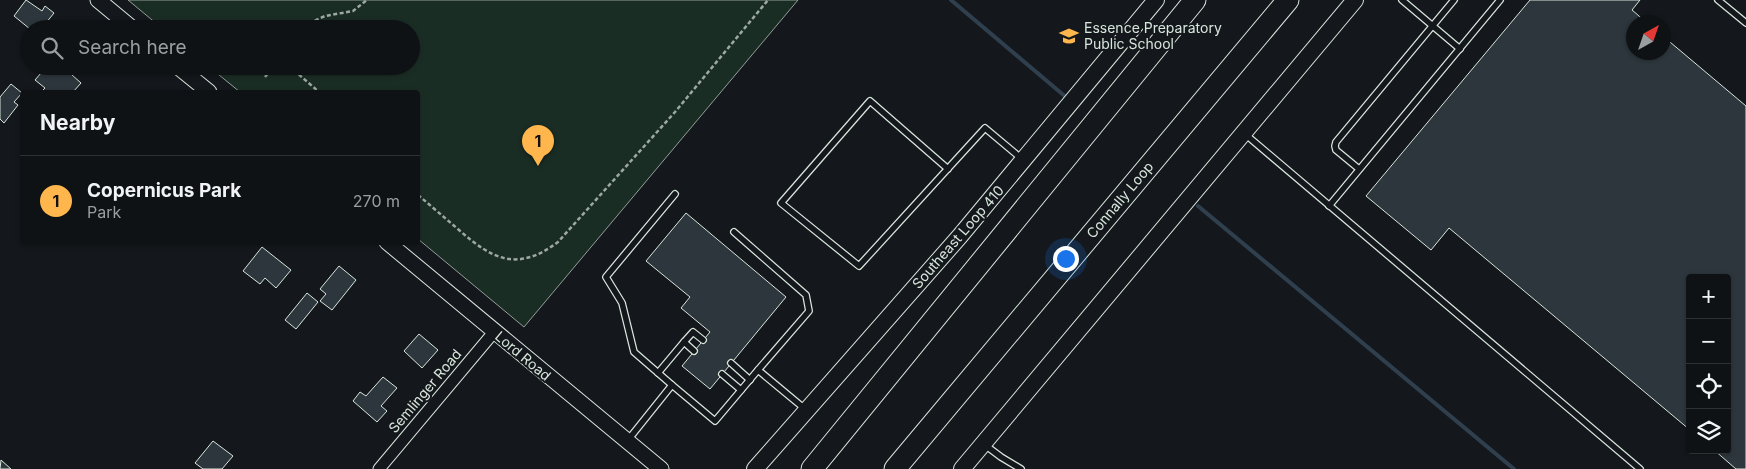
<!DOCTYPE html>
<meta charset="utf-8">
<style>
body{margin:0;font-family:Inter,sans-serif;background:#1d2022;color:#f1f3f6}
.controls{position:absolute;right:15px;bottom:15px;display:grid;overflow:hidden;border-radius:5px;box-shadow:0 1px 4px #0004}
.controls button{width:45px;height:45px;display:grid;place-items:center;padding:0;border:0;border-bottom:1px solid #2f3234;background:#0f1215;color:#f1f3f6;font:25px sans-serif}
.compass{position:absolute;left:1626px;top:15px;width:45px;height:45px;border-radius:50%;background:#0f1215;box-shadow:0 1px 4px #0004;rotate:40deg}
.you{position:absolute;left:1065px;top:258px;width:18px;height:18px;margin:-12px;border:4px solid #fff;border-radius:50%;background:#1a73e8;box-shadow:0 0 0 8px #1a73e833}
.badge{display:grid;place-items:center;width:32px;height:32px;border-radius:50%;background:#ffb74d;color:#111;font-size:16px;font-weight:700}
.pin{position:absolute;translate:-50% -41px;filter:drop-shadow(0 1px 2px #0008)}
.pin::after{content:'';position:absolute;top:26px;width:18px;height:15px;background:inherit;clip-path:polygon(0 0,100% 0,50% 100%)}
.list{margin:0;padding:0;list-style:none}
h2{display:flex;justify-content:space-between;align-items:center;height:65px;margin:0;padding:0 20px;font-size:21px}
h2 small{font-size:16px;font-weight:400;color:#9b9ea0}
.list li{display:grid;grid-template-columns:32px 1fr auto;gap:15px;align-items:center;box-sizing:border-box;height:90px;padding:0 20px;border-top:1px solid #2f3234}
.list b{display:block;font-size:19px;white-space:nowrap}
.list p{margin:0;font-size:16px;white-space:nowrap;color:#9b9ea0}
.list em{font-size:16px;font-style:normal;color:#9b9ea0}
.icon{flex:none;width:28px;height:28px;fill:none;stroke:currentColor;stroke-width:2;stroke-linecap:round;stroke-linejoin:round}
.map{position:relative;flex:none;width:1746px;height:469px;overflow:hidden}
.search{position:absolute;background:#0f1215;box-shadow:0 1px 4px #0004;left:20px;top:20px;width:400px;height:55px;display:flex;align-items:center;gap:12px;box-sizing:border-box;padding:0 18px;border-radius:28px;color:#9b9ea0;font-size:19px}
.panel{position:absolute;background:#0f1215;box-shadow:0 1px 4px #0004;left:20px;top:90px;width:400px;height:155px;border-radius:5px}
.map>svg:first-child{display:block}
.green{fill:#1a2d24;stroke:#939e99}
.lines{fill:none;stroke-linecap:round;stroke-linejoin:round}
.stream{stroke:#2f3f4d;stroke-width:4}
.building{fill:#2c363c;stroke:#d8e6dc}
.service-casing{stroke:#d8e6dc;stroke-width:8}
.minor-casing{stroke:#d8e6dc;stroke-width:13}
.tertiary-casing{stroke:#d8e6dc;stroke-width:17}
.secondary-casing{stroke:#d8e6dc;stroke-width:18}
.motorway-casing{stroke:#d8e6dc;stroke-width:23}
.path{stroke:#9da8a2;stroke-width:2.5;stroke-dasharray:4 2.5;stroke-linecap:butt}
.service{stroke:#14181c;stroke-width:5.5}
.minor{stroke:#14181c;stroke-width:11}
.tertiary{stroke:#14181c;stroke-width:15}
.secondary{stroke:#14181c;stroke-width:16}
.motorway{stroke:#14181c;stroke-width:21}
.labels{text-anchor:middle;stroke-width:4;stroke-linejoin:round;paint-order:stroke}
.poi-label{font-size:14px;fill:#d8e6dc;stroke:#14181c;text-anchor:start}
.street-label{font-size:14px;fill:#d8e6dc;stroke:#14181c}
</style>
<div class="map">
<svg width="1746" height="469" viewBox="0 0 1746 469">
<rect width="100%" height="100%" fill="#14181c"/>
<polygon class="green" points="128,0 798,0 524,327 418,239 418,92 240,92 208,66 411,66 411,29 163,29"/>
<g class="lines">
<g class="stream">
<polyline points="951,0 1067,98"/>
<polyline points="1198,206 1514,469"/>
</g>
</g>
<g class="building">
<polygon points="26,0 42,11 45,6 54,13 41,29 30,29 14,16"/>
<polygon points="1530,0 1640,0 1632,10 1646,22 1634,22 1634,52 1664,52 1664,37 1746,106 1746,469 1736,469 1714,450 1727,450 1727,278 1690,278 1690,430 1449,228 1431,250 1366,196"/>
<polygon points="47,66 62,66 81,83 73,92 41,92 45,88 35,80"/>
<polygon points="11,84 22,93 14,102 18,105 4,123 0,119 0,97"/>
<polygon points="686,213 786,297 710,389 682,366 710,332 681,308 690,297 646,261"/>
<polygon points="262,247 291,270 276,288 265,278 260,284 243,271"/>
<polygon points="339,266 356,280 332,310 320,301 326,294 320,289"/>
<polygon points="307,293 318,302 296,329 285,320"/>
<polygon points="419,334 438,350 422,368 404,351"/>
<polygon points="383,377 397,388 381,406 387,411 377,422 353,401 360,392 366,396"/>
<polygon points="213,441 233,456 222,469 203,469 195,463"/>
<polygon points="1,460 11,469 0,469"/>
</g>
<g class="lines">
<g class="service-casing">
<g id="service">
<polyline points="1402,0 1460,49"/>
<polyline points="1718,0 1746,23"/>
<polyline points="1245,134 1640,469"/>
<polyline points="948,169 870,101 781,203 859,266 985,128 1022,159"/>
<polyline points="1359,169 1336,150 1335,146 1336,142 1454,0"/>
<polyline points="1329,206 1500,0"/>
<polyline points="734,232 806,295 809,311 758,370"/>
<polyline points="684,342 693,332 703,340"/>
<polyline points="731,363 750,380"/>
<polyline points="658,373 684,342 694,351"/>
<polyline points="722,374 741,390"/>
<polyline points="672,385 634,352 622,303 606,277 675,194"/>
<polyline points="628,440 672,385 715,421 758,370 805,409"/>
<polyline points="985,445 1001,457 1021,469"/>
</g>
</g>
<g class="minor-casing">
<polyline id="minor" points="379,469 494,332"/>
</g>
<g class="tertiary-casing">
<g id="tertiary">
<polyline points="98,0 133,29"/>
<polyline points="177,66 209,92"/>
<polyline points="387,242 661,469"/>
</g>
</g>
<g class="secondary-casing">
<g id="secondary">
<polyline points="755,469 960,236 1156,0"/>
<polyline points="962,469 1355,0"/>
</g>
</g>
<g class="motorway-casing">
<g id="motorway">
<polyline points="812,469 1195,0"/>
<polyline points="895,469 1288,0"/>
</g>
</g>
<g class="path">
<polyline points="305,29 314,21 325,16 353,11 367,0"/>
<polyline points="289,66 319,92"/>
<polyline points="265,77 274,66"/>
<path d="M 418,195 C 431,206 445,218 459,230 C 493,260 518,272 558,242 L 675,112 L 768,0"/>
</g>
<use href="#service" class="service"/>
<use href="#minor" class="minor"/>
<use href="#tertiary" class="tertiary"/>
<use href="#secondary" class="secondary"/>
<use href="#motorway" class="motorway"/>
</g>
<defs>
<g id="school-bare" transform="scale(1.5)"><path d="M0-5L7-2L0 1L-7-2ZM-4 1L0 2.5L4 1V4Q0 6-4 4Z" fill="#ffb74d" stroke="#14181c" stroke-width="2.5" paint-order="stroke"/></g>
</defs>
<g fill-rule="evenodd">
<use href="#school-bare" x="1069" y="36"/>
</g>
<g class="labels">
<g class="poi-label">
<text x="1084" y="33">Essence Preparatory<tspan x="1084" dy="16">Public School</tspan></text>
</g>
<g class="street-label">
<text transform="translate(1120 200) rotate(-50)" y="5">Connally Loop</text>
<text transform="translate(958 237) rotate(-49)" y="5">Southeast Loop 410</text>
<text transform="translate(523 356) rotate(40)" y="5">Lord Road</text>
<text transform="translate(425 391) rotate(-50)" y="5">Semlinger Road</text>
</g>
</g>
</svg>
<div class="controls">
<button>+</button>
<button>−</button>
<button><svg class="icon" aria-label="locate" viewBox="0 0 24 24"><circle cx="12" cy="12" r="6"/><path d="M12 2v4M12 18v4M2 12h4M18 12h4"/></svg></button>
<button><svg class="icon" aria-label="layers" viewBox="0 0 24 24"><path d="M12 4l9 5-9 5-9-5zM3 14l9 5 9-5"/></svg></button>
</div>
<svg class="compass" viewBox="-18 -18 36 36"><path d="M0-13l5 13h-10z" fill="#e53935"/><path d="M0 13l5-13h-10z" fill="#9b9ea0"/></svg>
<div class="you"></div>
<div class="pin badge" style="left:538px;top:166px">1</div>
<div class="search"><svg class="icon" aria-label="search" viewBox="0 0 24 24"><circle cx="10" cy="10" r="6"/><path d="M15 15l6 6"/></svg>Search here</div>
<section class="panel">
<h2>Nearby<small></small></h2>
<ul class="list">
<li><span class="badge">1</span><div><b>Copernicus Park</b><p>Park</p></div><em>270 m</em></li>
</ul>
</section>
</div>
